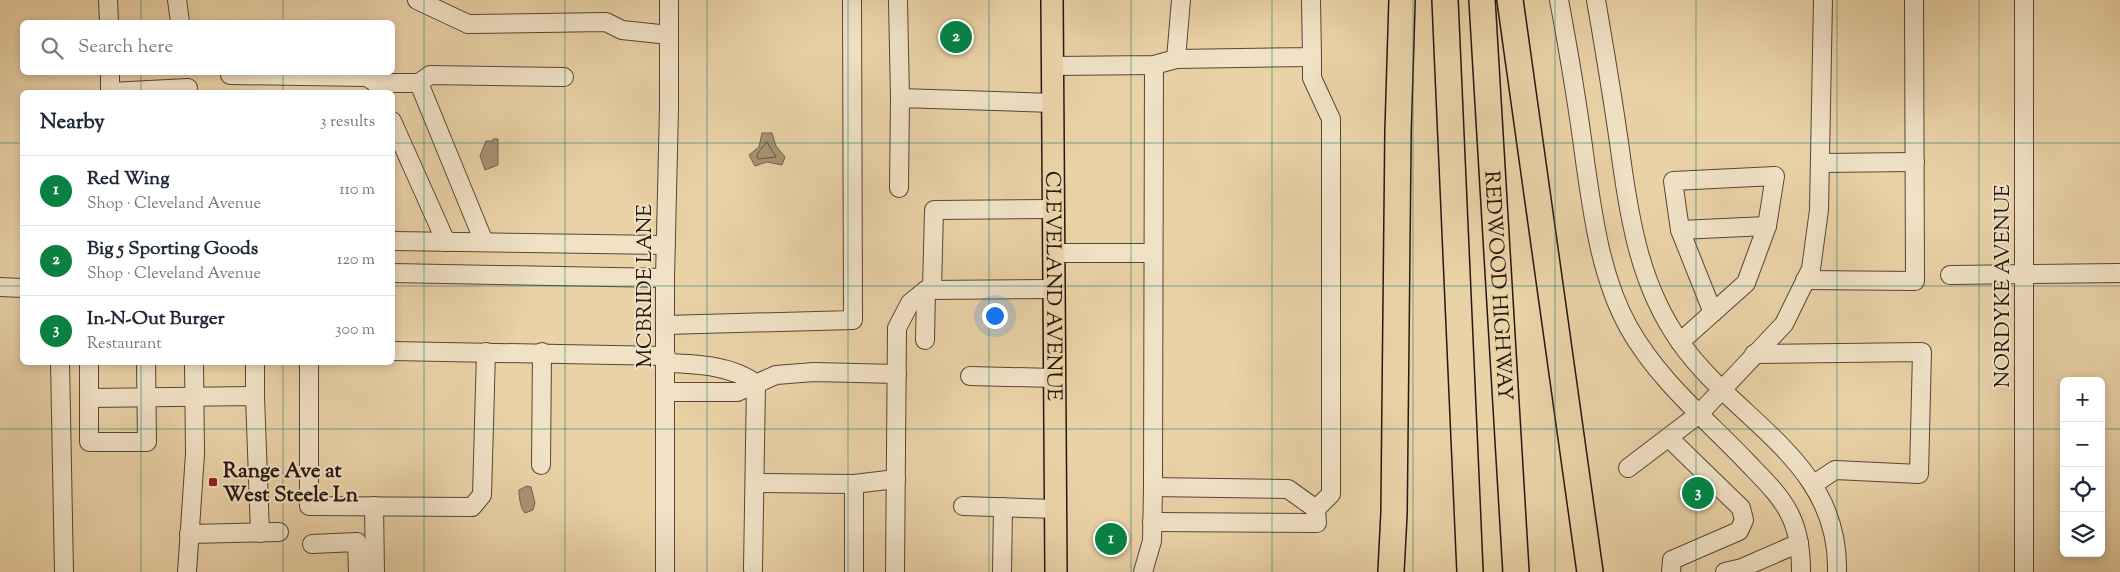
<!DOCTYPE html>
<meta charset="utf-8">
<style>
body{margin:0;font-family:"Sorts Mill Goudy",serif;background:#f2f2f3;color:#1f2937}
.controls{position:absolute;right:15px;bottom:15px;display:grid;overflow:hidden;border-radius:8px;box-shadow:0 2px 8px #0003}
.controls button{width:45px;height:45px;display:grid;place-items:center;padding:0;border:0;border-bottom:1px solid #e0e1e3;background:#fff;color:#1f2937;font:25px sans-serif}
.you{position:absolute;left:994px;top:315px;width:18px;height:18px;margin:-12px;border:4px solid #fff;border-radius:50%;background:#1a73e8;box-shadow:0 0 0 8px #1a73e833}
.badge{display:grid;place-items:center;width:32px;height:32px;border-radius:50%;background:#0b8043;color:#fff;font-size:16px;font-weight:700}
.pin{position:absolute;translate:-50% -50%;border:2px solid #fff;box-shadow:0 1px 5px #0006}
.list{margin:0;padding:0;list-style:none}
h2{display:flex;justify-content:space-between;align-items:center;height:65px;margin:0;padding:0 20px;font-size:21px}
h2 small{font-size:16px;font-weight:400;color:#747a83}
.list li{display:grid;grid-template-columns:32px 1fr auto;gap:15px;align-items:center;box-sizing:border-box;height:70px;padding:0 20px;border-top:1px solid #e0e1e3}
.list b{display:block;font-size:19px;white-space:nowrap}
.list p{margin:0;font-size:16px;white-space:nowrap;color:#747a83}
.list em{font-size:16px;font-style:normal;color:#747a83}
.icon{flex:none;width:28px;height:28px;fill:none;stroke:currentColor;stroke-width:2;stroke-linecap:round;stroke-linejoin:round}
.map{position:relative;flex:none;width:2120px;height:572px;overflow:hidden}
.search{position:absolute;background:#fff;box-shadow:0 2px 8px #0003;left:20px;top:20px;width:375px;height:55px;display:flex;align-items:center;gap:12px;box-sizing:border-box;padding:0 18px;border-radius:8px;color:#747a83;font-size:19px}
.panel{position:absolute;background:#fff;box-shadow:0 2px 8px #0003;left:20px;top:90px;width:375px;height:275px;border-radius:8px}
.map>svg:first-child{display:block}
.water{fill:#a79374;stroke:#73624c}
.lines{fill:none;stroke-linecap:round;stroke-linejoin:round}
.shore{stroke:#665642;stroke-width:1}
.minor-casing{stroke:#564636;stroke-width:20}
.major-casing{stroke:#251811;stroke-width:24}
.highway-casing{stroke:#251811;stroke-width:28}
.minor{stroke:#f1e2c6;stroke-width:18}
.major{stroke:#ead2a7;stroke-width:21}
.highway{stroke:#ead2a7;stroke-width:25}
.grid{fill:none;stroke:#0f766e;stroke-width:1;stroke-opacity:0.55}
.poi-dot{fill:#8f2418;stroke:#f1e2c6;stroke-width:2}
.labels{text-anchor:middle;stroke-width:4;stroke-linejoin:round;paint-order:stroke}
.street-label{font-size:21px;fill:#251811;stroke:#f1e2c6}
.poi-label{font-size:21px;font-weight:bold;fill:#251811;stroke:#f1e2c6;text-anchor:start}
</style>
<div class="map">
<svg width="2120" height="572" viewBox="0 0 2120 572">
<rect width="100%" height="100%" fill="#ead2a7"/>
<filter id="stains"><feTurbulence type="fractalNoise" baseFrequency=".004" numOctaves="4"/><feColorMatrix values="0 0 0 0 .2 0 0 0 0 .09 0 0 0 0 .02 0 0 0 .5 -.17"/></filter>
<radialGradient id="worn" r=".72"><stop offset=".6" stop-color="#630" stop-opacity="0"/><stop offset="1" stop-color="#630" stop-opacity=".3"/></radialGradient>
<g class="water">
<polygon points="762,133 772,133 776,146 785,157 782,165 767,162 755,166 749,155 759,147"/>
<polygon points="493,139 498,139 498,165 485,170 480,156 486,141 493,141"/>
<path d="M 527,486 L 531,487 L 535,503 L 533,510 L 525,513 C 520,508 519,496 519,490 Z"/>
</g>
<g class="lines">
<polygon class="shore" points="767,142 776,157 758,159 757,155"/>
<g class="minor-casing">
<g id="minor">
<polyline points="108,0 109,22"/>
<polyline points="177,0 180,22"/>
<polyline points="417,0 468,24 606,22 622,30 669,35"/>
<polyline points="898,0 900,98"/>
<path d="M 1559,0 C 1569,53 1578,107 1585,161 C 1593,217 1601,278 1629,328 C 1659,381 1705,418 1746,461 C 1762,478 1781,495 1791,517 C 1799,534 1801,553 1801,572"/>
<path d="M 1596,0 C 1605,52 1614,105 1621,157 C 1630,223 1641,287 1680,342 C 1736,422 1840,461 1837,572"/>
<polyline points="2024,0 2024,572"/>
<polyline points="1312,57 1312,78 1331,119 1331,494 1316,509"/>
<polyline points="1176,59 1181,0"/>
<polyline points="1053,66 1154,65 1176,59 1312,57 1311,0"/>
<polyline points="110,72 110,92"/>
<polyline points="230,75 367,77 376,83"/>
<polyline points="419,83 430,75 564,77"/>
<polyline points="110,92 188,88"/>
<polyline points="380,92 376,83 419,83 484,242"/>
<polyline points="392,121 446,242"/>
<polyline points="1820,163 1915,162"/>
<polyline points="899,188 900,98 1053,103"/>
<polyline points="1680,230 1767,226"/>
<polyline points="392,241 666,245"/>
<polyline points="1053,253 1153,253"/>
<polyline points="392,273 665,278"/>
<polyline points="1950,275 2120,273"/>
<polyline points="1805,280 1915,281 1914,0"/>
<polyline points="0,287 22,288"/>
<polyline points="926,290 1053,289"/>
<polyline points="932,290 934,210 1053,209"/>
<polyline points="665,325 853,320 852,0"/>
<polyline points="925,340 926,290"/>
<polyline points="1680,342 1746,283 1767,226 1775,176 1673,181 1680,230 1713,313"/>
<polyline points="392,351 666,356"/>
<polyline points="1754,354 1922,352 1919,474 1835,470 1814,484"/>
<polyline points="60,362 64,572"/>
<polyline points="89,362 89,398 255,396 260,533"/>
<polyline points="255,362 255,396"/>
<polyline points="309,362 309,506 472,507 482,495 486,352"/>
<path d="M 666,363 C 695,364 732,365 756,384"/>
<polyline points="970,376 1054,378"/>
<polyline points="666,392 737,392 776,375 814,372 897,374"/>
<polyline points="89,398 89,442 147,442 146,362"/>
<polyline points="1669,438 1741,508 1744,520 1739,531 1672,560 1671,572"/>
<polyline points="541,465 542,352"/>
<polyline points="1628,468 1699,414 1784,324 1811,269 1819,210 1823,0"/>
<polyline points="755,483 854,484 896,479"/>
<polyline points="374,506 375,572"/>
<polyline points="963,506 1055,509"/>
<polyline points="1152,522 1317,523 1316,509 1288,489 1153,487"/>
<polyline points="189,534 279,532"/>
<polyline points="312,544 357,542 358,572"/>
<polyline points="753,569 756,384"/>
<polyline points="187,572 195,454 194,362"/>
<polyline points="665,572 665,278 669,107 669,0"/>
<polyline points="854,572 854,484"/>
<polyline points="895,572 897,328 910,303 926,290"/>
<polyline points="1002,572 1003,507"/>
<polyline points="1143,572 1152,541 1153,487 1154,65"/>
<polyline points="1725,572 1742,568 1799,543"/>
</g>
</g>
<g class="major-casing">
<g id="major">
<path id="s1" d="M 1052,0 L 1056,572"/>
</g>
</g>
<g class="highway-casing">
<g id="highway">
<polyline points="1445,0 1470,572"/>
<path id="s2" d="M 1482,0 L 1516,572"/>
<polyline points="1510,0 1590,572"/>
<polyline points="1391,572 1394,513 1398,132 1402,0"/>
</g>
</g>
<use href="#minor" class="minor"/>
<use href="#major" class="major"/>
<use href="#highway" class="highway"/>
</g>
<path class="grid" d="M 141,0 L 141,22M 283,0 L 283,22M 424,0 L 424,572M 565,0 L 565,572M 707,0 L 707,572M 848,0 L 848,572M 989,0 L 989,572M 1131,0 L 1131,572M 1272,0 L 1272,572M 1413,0 L 1413,572M 1555,0 L 1555,572M 1696,0 L 1696,572M 1837,0 L 1837,572M 1979,0 L 1979,572M 141,72 L 141,92M 283,72 L 283,92M 0,143 L 22,143M 392,143 L 2120,143M 0,286 L 22,286M 392,286 L 2120,286M 141,362 L 141,572M 283,362 L 283,572M 0,429 L 2064,429M 2101,429 L 2120,429"/>
<rect class="poi-dot" x="208" y="477" width="10" height="10" rx="2.5"/>
<g class="labels">
<g class="street-label">
<text transform="translate(644 286) rotate(-90)" y="7">MCBRIDE LANE</text>
<text dy="7" stroke="none"><textPath href="#s1" startOffset="286">CLEVELAND AVENUE</textPath></text>
<text dy="7" stroke="none"><textPath href="#s2" startOffset="286">REDWOOD HIGHWAY</textPath></text>
<text transform="translate(2002 286) rotate(-90)" y="7">NORDYKE AVENUE</text>
</g>
<g class="poi-label">
<text x="223" y="477">Range Ave at<tspan x="223" dy="24">West Steele Ln</tspan></text>
</g>
</g>
<rect width="100%" height="100%" filter="url(#stains)"/>
<rect width="100%" height="100%" fill="url(#worn)"/>
</svg>
<div class="controls">
<button>+</button>
<button>−</button>
<button><svg class="icon" aria-label="locate" viewBox="0 0 24 24"><circle cx="12" cy="12" r="6"/><path d="M12 2v4M12 18v4M2 12h4M18 12h4"/></svg></button>
<button><svg class="icon" aria-label="layers" viewBox="0 0 24 24"><path d="M12 4l9 5-9 5-9-5zM3 14l9 5 9-5"/></svg></button>
</div>
<div class="you"></div>
<div class="pin badge" style="left:1111px;top:539px">1</div>
<div class="pin badge" style="left:956px;top:37px">2</div>
<div class="pin badge" style="left:1698px;top:493px">3</div>
<div class="search"><svg class="icon" aria-label="search" viewBox="0 0 24 24"><circle cx="10" cy="10" r="6"/><path d="M15 15l6 6"/></svg>Search here</div>
<section class="panel">
<h2>Nearby<small>3 results</small></h2>
<ul class="list">
<li><span class="badge">1</span><div><b>Red Wing</b><p>Shop · Cleveland Avenue</p></div><em>110 m</em></li>
<li><span class="badge">2</span><div><b>Big 5 Sporting Goods</b><p>Shop · Cleveland Avenue</p></div><em>120 m</em></li>
<li><span class="badge">3</span><div><b>In-N-Out Burger</b><p>Restaurant</p></div><em>300 m</em></li>
</ul>
</section>
</div>
